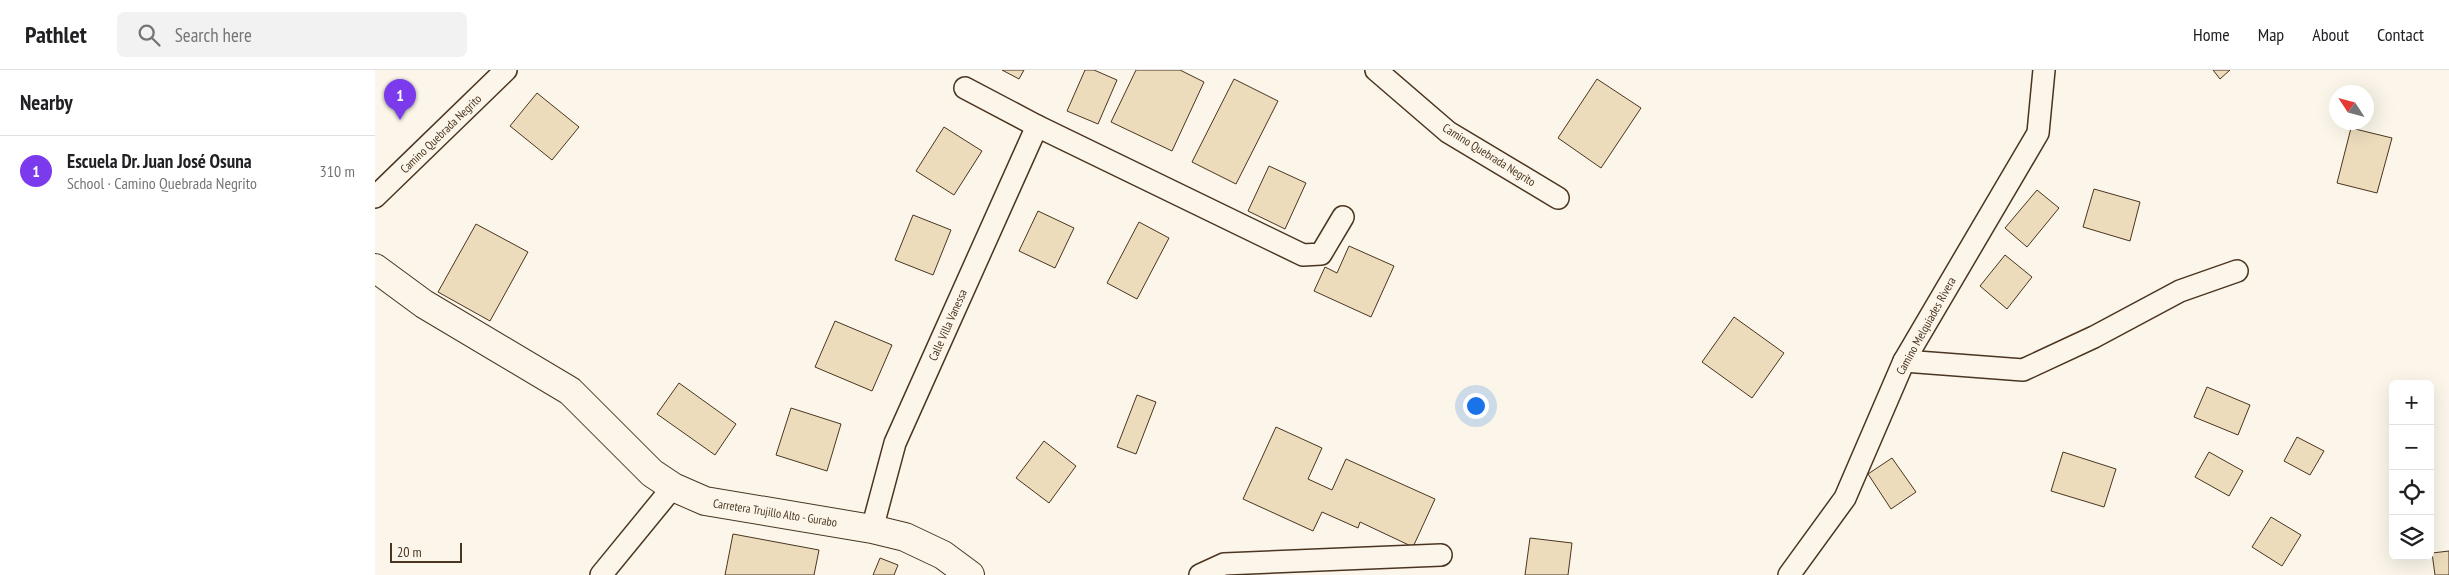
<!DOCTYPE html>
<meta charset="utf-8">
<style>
body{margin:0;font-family:"PT Sans Narrow",sans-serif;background:#f2f2f2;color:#202124}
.controls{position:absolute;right:15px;bottom:15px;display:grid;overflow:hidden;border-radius:8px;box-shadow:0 5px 20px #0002}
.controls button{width:45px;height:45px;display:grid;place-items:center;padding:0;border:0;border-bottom:1px solid #e0e0e0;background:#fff;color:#202124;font:25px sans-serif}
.compass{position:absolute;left:1954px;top:15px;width:45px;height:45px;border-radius:50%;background:#fff;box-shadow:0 5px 20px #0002;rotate:306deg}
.scale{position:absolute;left:15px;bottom:12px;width:72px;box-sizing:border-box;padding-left:5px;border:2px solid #4a3520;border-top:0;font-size:14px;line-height:18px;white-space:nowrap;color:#4a3520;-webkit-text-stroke:4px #fbf6e9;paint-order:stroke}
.you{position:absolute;left:1100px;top:335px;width:18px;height:18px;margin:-12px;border:4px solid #fff;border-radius:50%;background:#1a73e8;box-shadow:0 0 0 8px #1a73e833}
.badge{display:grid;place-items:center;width:32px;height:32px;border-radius:50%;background:#7c3aed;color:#fff;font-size:16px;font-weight:700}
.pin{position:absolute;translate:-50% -41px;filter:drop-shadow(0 1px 2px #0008)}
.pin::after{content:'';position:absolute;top:26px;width:18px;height:15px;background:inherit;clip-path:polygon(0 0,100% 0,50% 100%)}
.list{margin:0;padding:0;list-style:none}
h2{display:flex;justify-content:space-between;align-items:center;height:65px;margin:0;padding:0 20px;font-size:21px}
h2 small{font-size:16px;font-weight:400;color:#757577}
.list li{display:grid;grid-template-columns:32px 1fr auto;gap:15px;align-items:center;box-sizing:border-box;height:70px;padding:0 20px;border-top:1px solid #e0e0e0}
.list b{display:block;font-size:19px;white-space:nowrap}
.list p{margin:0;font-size:16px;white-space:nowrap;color:#757577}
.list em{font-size:16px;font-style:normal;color:#757577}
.icon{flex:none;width:28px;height:28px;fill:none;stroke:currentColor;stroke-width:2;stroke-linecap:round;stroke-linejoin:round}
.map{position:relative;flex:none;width:2074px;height:505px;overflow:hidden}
header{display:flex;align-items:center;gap:30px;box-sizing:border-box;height:70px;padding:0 25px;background:#fff;border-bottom:1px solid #e0e0e0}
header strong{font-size:24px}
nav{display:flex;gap:28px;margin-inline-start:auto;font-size:18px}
.search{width:350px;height:45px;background:#f2f2f2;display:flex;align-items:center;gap:12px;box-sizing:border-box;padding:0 18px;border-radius:8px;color:#757577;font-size:19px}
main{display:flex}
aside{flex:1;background:#fff}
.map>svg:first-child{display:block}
.building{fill:#ecdcbc;stroke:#4a3520}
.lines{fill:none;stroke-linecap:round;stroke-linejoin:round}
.minor-casing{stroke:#4a3520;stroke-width:24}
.secondary-casing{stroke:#4a3520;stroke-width:30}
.minor{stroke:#fbf6e9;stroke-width:21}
.secondary{stroke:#fbf6e9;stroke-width:28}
.labels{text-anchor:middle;stroke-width:4;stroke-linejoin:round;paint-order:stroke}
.street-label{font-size:12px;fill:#4a3520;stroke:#fbf6e9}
</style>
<header>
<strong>Pathlet</strong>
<div class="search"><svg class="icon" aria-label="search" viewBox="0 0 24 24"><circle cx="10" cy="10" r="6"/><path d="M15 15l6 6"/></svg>Search here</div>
<nav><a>Home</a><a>Map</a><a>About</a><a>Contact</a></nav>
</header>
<main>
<aside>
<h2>Nearby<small></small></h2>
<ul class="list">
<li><span class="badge">1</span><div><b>Escuela Dr. Juan José Osuna</b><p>School · Camino Quebrada Negrito</p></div><em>310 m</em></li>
</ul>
</aside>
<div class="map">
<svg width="2074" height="505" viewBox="0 0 2074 505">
<rect width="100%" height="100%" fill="#fbf6e9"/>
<g class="building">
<polygon points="627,0 649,0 644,9"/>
<polygon points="710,0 719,0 742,10 723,54 692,41"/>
<polygon points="761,0 805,0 829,12 797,81 736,52"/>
<polygon points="1838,0 1855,0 1845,9"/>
<polygon points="859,9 903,31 861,114 817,92"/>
<polygon points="1222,9 1266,38 1226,98 1183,68"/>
<polygon points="162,23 204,57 177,90 135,56"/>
<polygon points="569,57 607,81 579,125 541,101"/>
<polygon points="1976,58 2017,68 2002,123 1962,113"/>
<polygon points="894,96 931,113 910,159 873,141"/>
<polygon points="1719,119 1765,132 1755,171 1708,157"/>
<polygon points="1662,120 1684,138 1652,177 1630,158"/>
<polygon points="663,141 699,158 680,198 644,181"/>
<polygon points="538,145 576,160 558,205 520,190"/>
<polygon points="764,152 794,168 762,229 732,213"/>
<polygon points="101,154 153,182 115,251 63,222"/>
<polygon points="974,176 1019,196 996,247 939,221 950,197 962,203"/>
<polygon points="1630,185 1657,207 1632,239 1605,216"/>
<polygon points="1359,247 1409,283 1377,328 1327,292"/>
<polygon points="460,251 517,275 497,321 440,297"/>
<polygon points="304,313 361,354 340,385 282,344"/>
<polygon points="1832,317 1875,335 1863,365 1819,347"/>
<polygon points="762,325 781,332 761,384 742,377"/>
<polygon points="416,338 466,354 452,401 401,385"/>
<polygon points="901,357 947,378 933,409 957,420 971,389 1060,429 1038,477 985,452 983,458 947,442 938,461 868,429"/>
<polygon points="1922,367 1949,381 1935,405 1909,391"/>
<polygon points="669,371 701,396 674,433 641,408"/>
<polygon points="1688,382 1741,399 1729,437 1676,421"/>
<polygon points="1834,382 1868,401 1854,426 1820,407"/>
<polygon points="1517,388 1541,422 1516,439 1493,404"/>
<polygon points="1896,447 1926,465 1907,496 1877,477"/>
<polygon points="358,464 444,480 439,505 350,505"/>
<polygon points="1155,468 1197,473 1193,505 1150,505"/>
<polygon points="2074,481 2074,505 2060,505 2057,483"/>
<polygon points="505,488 523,495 519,505 498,505"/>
</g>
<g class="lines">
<g class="minor-casing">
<g id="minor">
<polyline points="1001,0 1073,62 1183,128"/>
<polyline points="590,18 662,56 928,185 946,184 968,147"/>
<polyline points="0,127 131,0"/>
<polyline points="1529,291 1648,300 1719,267 1805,221 1862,201"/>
<polyline points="497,459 520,373 662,56"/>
<polyline points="226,505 298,417"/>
<polyline points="825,505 849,494 1066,485"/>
<polyline points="1414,505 1470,428 1529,291 1663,63 1669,0"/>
</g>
</g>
<g class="secondary-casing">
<polyline id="secondary" points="0,198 49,234 195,321 277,403 298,417 330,431 497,459 530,467 568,485 595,505"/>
</g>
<use href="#minor" class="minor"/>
<use href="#secondary" class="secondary"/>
</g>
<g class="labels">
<g class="street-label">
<text transform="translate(66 64) rotate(-44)" y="4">Camino Quebrada Negrito</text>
<text transform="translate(1114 85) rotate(32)" y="4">Camino Quebrada Negrito</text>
<text transform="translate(573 255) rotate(-66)" y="4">Calle Villa Vanessa</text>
<text transform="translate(1551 256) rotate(-61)" y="4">Camino Melquiades Rivera</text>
<text transform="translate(400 443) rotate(9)" y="4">Carretera Trujillo Alto - Gurabo</text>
</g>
</g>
</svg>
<div class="controls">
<button>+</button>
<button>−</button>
<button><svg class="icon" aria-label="locate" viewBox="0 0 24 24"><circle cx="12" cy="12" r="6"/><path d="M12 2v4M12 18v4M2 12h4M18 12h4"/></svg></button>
<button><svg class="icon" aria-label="layers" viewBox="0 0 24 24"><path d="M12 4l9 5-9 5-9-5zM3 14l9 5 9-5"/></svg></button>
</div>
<svg class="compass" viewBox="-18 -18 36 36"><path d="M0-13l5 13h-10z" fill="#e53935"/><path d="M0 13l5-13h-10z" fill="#757577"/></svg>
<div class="scale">20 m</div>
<div class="you"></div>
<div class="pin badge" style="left:25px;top:50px">1</div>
</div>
</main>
